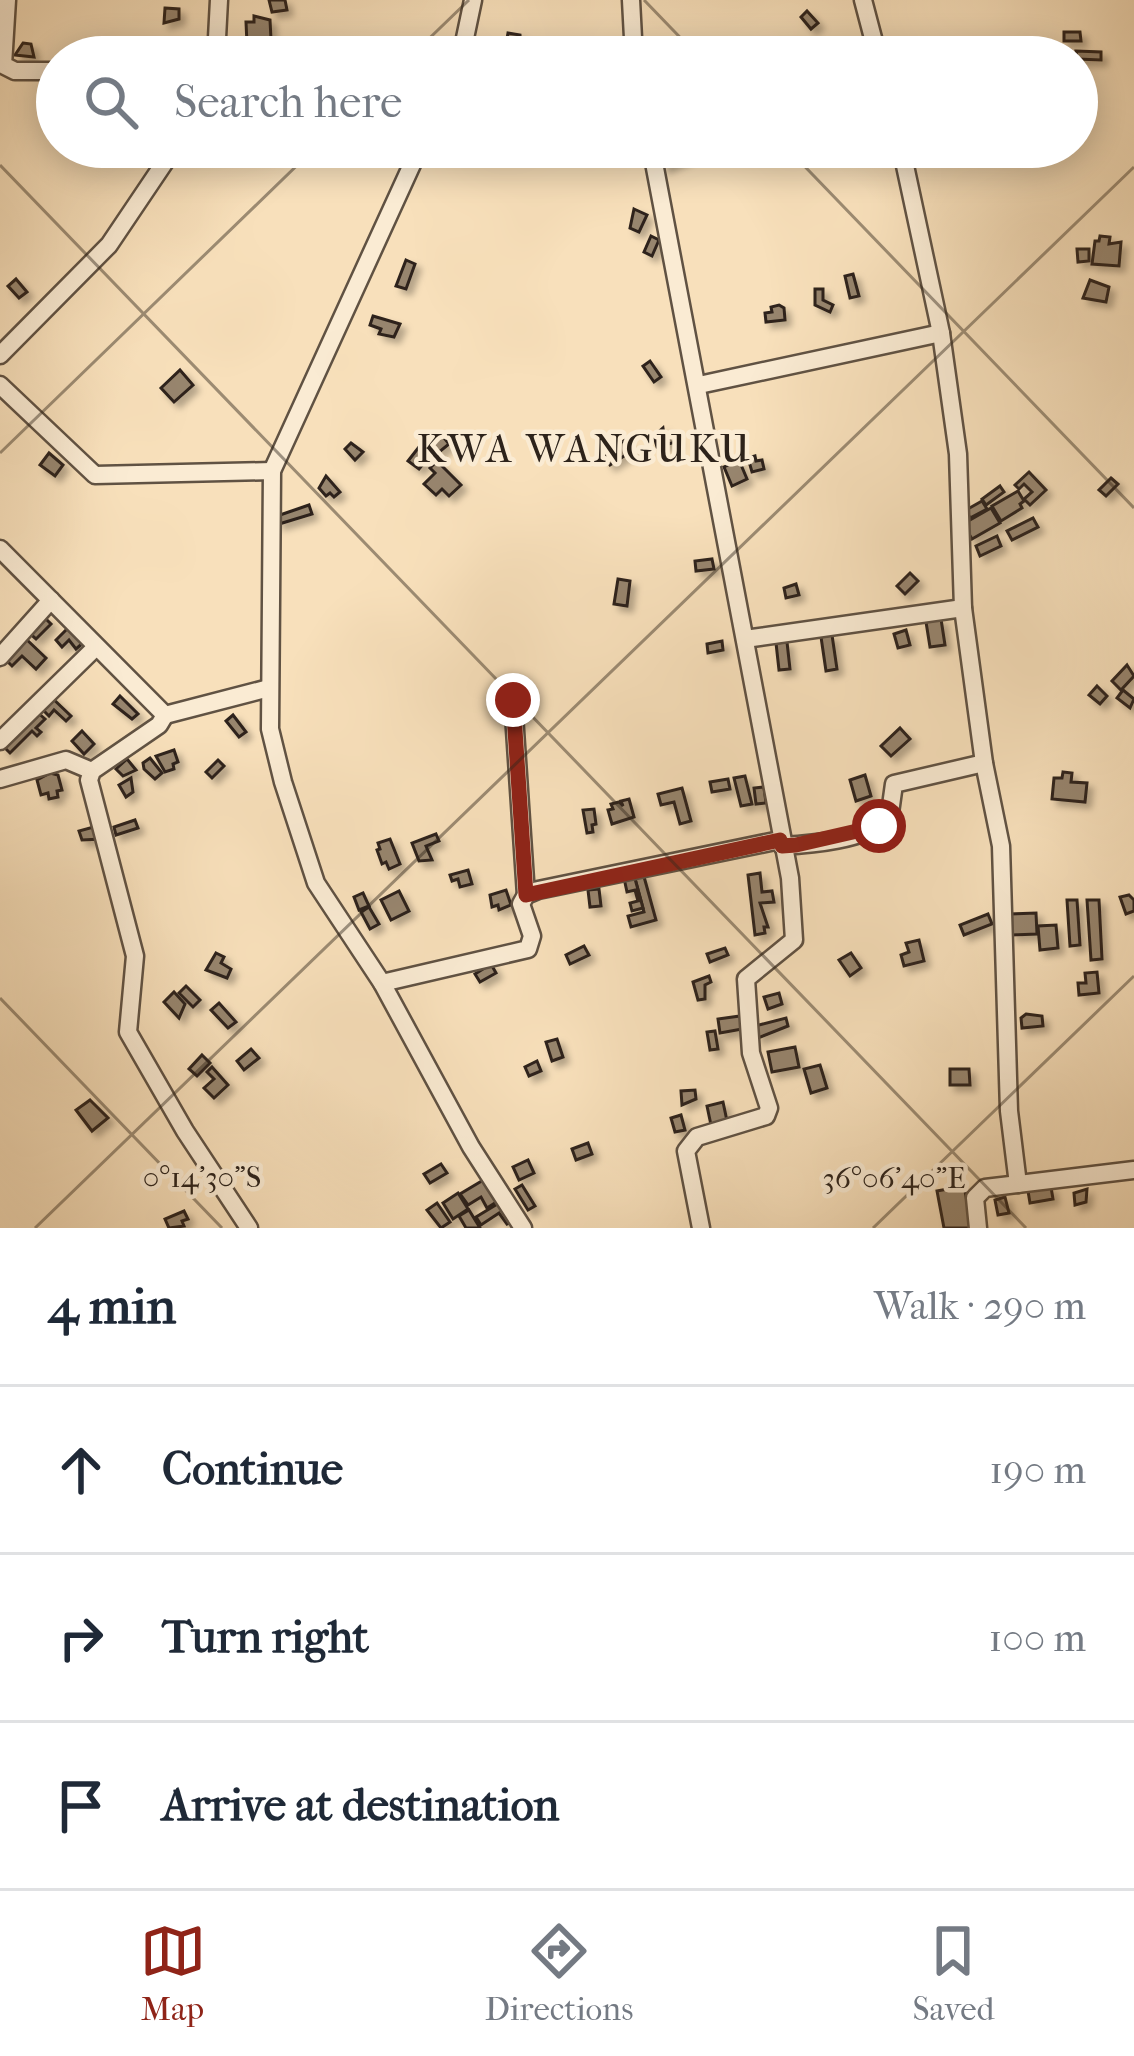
<!DOCTYPE html>
<meta charset="utf-8">
<style>
body{margin:0;font-family:"IM FELL French Canon",serif;background:#f2f2f3;color:#1f2937}
.stop{position:absolute;width:36px;height:36px;margin:-27px;border:9px solid #8f2418;border-radius:50%;background:#fff}
.stop.end{background:#8f2418;border-color:#fff;box-shadow:0 3px 12px #0008}
.list{margin:0;padding:0;list-style:none}
h2{display:flex;justify-content:space-between;align-items:center;height:156px;margin:0;padding:0 48px;font-size:51px}
h2 small{font-size:39px;font-weight:400;color:#747a83}
.list li{display:grid;grid-template-columns:78px 1fr auto;gap:36px;align-items:center;box-sizing:border-box;height:168px;padding:0 48px;border-top:3px solid #e0e1e3}
.list b{display:block;font-size:45px;white-space:nowrap}
.list em{font-size:39px;font-style:normal;color:#747a83}
.icon{flex:none;width:66px;height:66px;fill:none;stroke:currentColor;stroke-width:2;stroke-linecap:round;stroke-linejoin:round}
.map{position:relative;flex:none;width:1134px;height:1228px;overflow:hidden}
.search{position:absolute;background:#fff;box-shadow:0 6px 30px #0003;left:36px;right:36px;top:36px;height:132px;display:flex;align-items:center;gap:30px;box-sizing:border-box;padding:0 42px;border-radius:66px;color:#747a83;font-size:45px}
.sheet{height:660px;background:#fff}
nav{display:flex;justify-content:space-around;align-items:center;box-sizing:border-box;height:168px;border-top:3px solid #e0e1e3;background:#fff;font-size:33px;color:#747a83}
nav a{display:grid;justify-items:center;gap:6px}
nav .on{color:#8f2418}
.map>svg:first-child{display:block}
.building{fill:#97856e;stroke:#2d231b;stroke-width:3;filter:url(#shadow)}
.lines{fill:none;stroke-linecap:round;stroke-linejoin:round}
.minor-casing{stroke:#605243;stroke-width:21}
.minor{stroke:#faebd3;stroke-width:16}
.route{stroke:#8f2418;stroke-width:15}
.ticks{fill:none;stroke:#2d231b;stroke-width:3;stroke-opacity:0.45}
.labels{text-anchor:middle;stroke-width:9;stroke-linejoin:round;paint-order:stroke}
.quarter-label{font-size:39px;letter-spacing:3px;fill:#2d231b;stroke:#faebd3}
.ticks-label{font-size:30px;text-anchor:middle;fill:#2d231b;stroke:#faebd3;stroke-width:9;stroke-linejoin:round;paint-order:stroke}
</style>
<div class="map">
<svg width="1134" height="1228" viewBox="0 0 1134 1228">
<defs>
<filter id="shadow"><feDropShadow dx="5.5" dy="5.5" stdDeviation="3" flood-color="#0004"/></filter>
</defs>
<rect width="100%" height="100%" fill="#f8e0bb"/>
<filter id="stains"><feTurbulence type="fractalNoise" baseFrequency=".00167" numOctaves="4"/><feColorMatrix values="0 0 0 0 .2 0 0 0 0 .09 0 0 0 0 .02 0 0 0 .5 -.17"/></filter>
<radialGradient id="worn" r=".72"><stop offset=".6" stop-color="#630" stop-opacity="0"/><stop offset="1" stop-color="#630" stop-opacity=".3"/></radialGradient>
<g class="building">
<polygon points="269,0 285,0 287,10 272,12"/>
<polygon points="165,8 179,9 179,19 164,23"/>
<polygon points="807,11 818,23 811,29 801,17"/>
<polygon points="254,16 270,20 271,39 247,44 246,22 254,22"/>
<polygon points="1064,32 1080,32 1081,41 1064,41"/>
<polygon points="508,33 520,35 521,53 505,50"/>
<polygon points="23,43 31,44 34,57 15,55"/>
<polygon points="296,48 296,52 309,52 309,56 248,57 248,50"/>
<polygon points="1076,51 1101,52 1101,60 1077,59"/>
<polygon points="660,147 683,147 685,158 664,167"/>
<polygon points="634,209 647,215 639,232 630,228"/>
<polygon points="651,236 659,240 652,256 644,252"/>
<polygon points="1100,236 1110,237 1109,244 1121,242 1119,266 1092,264 1095,241 1099,241"/>
<polygon points="1077,249 1089,249 1089,261 1078,262"/>
<polygon points="406,260 415,264 406,289 396,286"/>
<polygon points="853,274 859,296 850,298 845,276"/>
<polygon points="16,279 27,292 19,298 8,286"/>
<polygon points="1090,280 1109,287 1106,302 1083,298"/>
<polygon points="815,289 823,289 823,300 833,305 830,312 815,305"/>
<polygon points="779,305 784,308 785,320 766,322 765,313 772,312 771,307"/>
<polygon points="373,316 400,324 394,337 379,334 381,329 370,325"/>
<polygon points="650,361 661,377 654,382 643,366"/>
<polygon points="180,370 193,385 174,402 161,388"/>
<polygon points="663,428 664,434 673,432 676,442 657,447 654,436"/>
<polygon points="441,434 449,444 438,453 430,443"/>
<polygon points="625,440 632,451 610,465 603,454"/>
<polygon points="351,443 363,452 355,460 345,449"/>
<polygon points="419,447 430,456 419,469 408,461"/>
<polygon points="49,453 63,465 55,476 40,465"/>
<polygon points="755,456 756,461 762,460 764,469 752,472 748,458"/>
<polygon points="739,460 747,479 732,486 724,467"/>
<polygon points="437,461 461,485 449,496 442,489 436,495 424,484 435,473 430,468"/>
<polygon points="1029,472 1046,490 1030,505 1024,499 1032,492 1024,484 1019,489 1015,485"/>
<polygon points="326,476 340,492 334,497 330,493 326,496 319,488"/>
<polygon points="1111,478 1118,484 1106,496 1099,490"/>
<polygon points="1000,486 1004,492 986,505 982,499"/>
<polygon points="1018,491 1024,501 1020,504 1022,508 1001,521 992,506"/>
<polygon points="982,501 987,509 970,518 966,510"/>
<polygon points="309,505 312,514 279,524 277,516"/>
<polygon points="991,508 1000,523 972,539 963,524"/>
<polygon points="1033,518 1038,527 1012,540 1007,531"/>
<polygon points="997,536 1001,546 980,556 976,546"/>
<polygon points="712,559 714,569 696,571 695,561"/>
<polygon points="910,573 918,581 905,594 897,586"/>
<polygon points="618,579 630,581 627,606 614,604"/>
<polygon points="796,584 799,595 786,598 784,588"/>
<polygon points="44,617 51,624 36,639 28,632"/>
<polygon points="941,619 945,645 930,647 926,622"/>
<polygon points="70,626 84,642 76,649 69,640 62,647 56,640"/>
<polygon points="906,630 910,645 898,648 894,634"/>
<polygon points="832,635 837,669 826,671 821,637"/>
<polygon points="25,638 46,658 36,669 22,656 12,666 5,659"/>
<polygon points="722,641 723,650 708,653 707,644"/>
<polygon points="787,642 790,669 779,670 776,643"/>
<polygon points="1127,665 1134,676 1121,690 1112,681"/>
<polygon points="1097,686 1107,696 1100,704 1089,695"/>
<polygon points="1123,690 1134,699 1130,708 1117,698"/>
<polygon points="49,695 71,716 66,721 54,710 49,716 42,709"/>
<polygon points="120,696 138,714 132,719 113,704"/>
<polygon points="36,711 45,719 36,728 41,732 37,736 32,731 10,753 2,745"/>
<polygon points="233,715 246,732 239,737 226,721"/>
<polygon points="900,728 910,739 891,756 881,746"/>
<polygon points="82,731 94,744 84,754 72,741"/>
<polygon points="174,750 178,762 173,764 174,769 165,772 156,756"/>
<polygon points="150,758 162,773 155,779 144,769 143,763"/>
<polygon points="127,759 136,770 123,776 116,769"/>
<polygon points="218,760 224,766 212,778 206,772"/>
<polygon points="1063,772 1072,773 1071,782 1087,783 1085,802 1052,799 1054,778 1062,778"/>
<polygon points="50,773 58,775 62,790 57,791 58,797 49,799 48,793 41,795 37,780"/>
<polygon points="865,775 871,796 856,801 850,780"/>
<polygon points="745,776 752,804 741,806 734,778"/>
<polygon points="131,778 133,792 126,797 119,785"/>
<polygon points="728,779 730,789 712,792 710,782"/>
<polygon points="764,787 766,803 756,804 754,788"/>
<polygon points="682,788 691,821 680,824 674,802 661,805 658,794"/>
<polygon points="629,799 634,817 612,824 608,810 613,809 611,804 619,802 623,806 621,801"/>
<polygon points="594,809 596,824 592,825 593,832 587,833 583,810"/>
<polygon points="135,820 138,828 116,835 114,827"/>
<polygon points="97,826 101,839 82,840 79,831"/>
<polygon points="436,834 439,841 426,846 432,860 419,861 412,843"/>
<polygon points="390,839 400,864 389,869 386,862 382,864 377,850 380,849 378,843"/>
<polygon points="468,870 472,884 460,887 458,879 452,881 450,875"/>
<polygon points="643,873 656,920 631,927 628,916 644,912 634,875"/>
<polygon points="760,873 762,892 772,891 774,902 760,903 768,927 764,927 765,933 755,935 748,875"/>
<polygon points="634,875 643,908 632,911 630,903 638,901 635,890 627,892 624,878"/>
<polygon points="599,889 601,906 590,907 588,890"/>
<polygon points="506,890 511,905 499,910 498,905 492,907 490,895"/>
<polygon points="399,891 409,911 391,920 381,900"/>
<polygon points="363,893 369,906 359,910 354,897"/>
<polygon points="1129,895 1134,900 1134,911 1126,914 1120,897"/>
<polygon points="1067,900 1077,900 1080,945 1070,946"/>
<polygon points="1087,900 1099,900 1102,959 1091,960"/>
<polygon points="369,907 379,924 370,929 361,912"/>
<polygon points="1036,913 1037,934 1012,935 1010,914"/>
<polygon points="988,914 992,924 964,935 960,925"/>
<polygon points="1056,925 1058,948 1040,950 1038,926"/>
<polygon points="919,940 924,961 904,966 901,955 909,952 906,943"/>
<polygon points="584,946 589,955 570,964 566,955"/>
<polygon points="725,948 728,955 710,962 707,954"/>
<polygon points="216,953 224,957 221,963 231,969 227,978 206,970"/>
<polygon points="851,953 861,968 850,976 839,960"/>
<polygon points="491,964 496,973 480,982 475,974"/>
<polygon points="1097,972 1099,993 1079,995 1078,983 1086,983 1085,973"/>
<polygon points="709,976 711,982 705,985 705,999 698,1000 693,982"/>
<polygon points="186,986 200,1000 193,1007 179,993"/>
<polygon points="174,992 185,1004 179,1018 164,1002"/>
<polygon points="779,993 782,1004 768,1009 764,997"/>
<polygon points="219,1003 236,1022 228,1028 211,1010"/>
<polygon points="1026,1014 1042,1016 1043,1026 1022,1028 1021,1018"/>
<polygon points="740,1016 742,1029 720,1033 718,1019"/>
<polygon points="786,1018 788,1026 758,1038 755,1026"/>
<polygon points="715,1031 718,1049 710,1050 707,1032"/>
<polygon points="557,1039 563,1057 552,1061 546,1042"/>
<polygon points="795,1047 799,1067 772,1072 768,1052"/>
<polygon points="251,1049 259,1058 244,1070 237,1061"/>
<polygon points="202,1055 210,1063 197,1076 189,1069"/>
<polygon points="537,1061 541,1071 529,1076 525,1067"/>
<polygon points="820,1065 827,1088 811,1093 804,1069"/>
<polygon points="212,1067 228,1085 214,1098 204,1088 214,1079 207,1072"/>
<polygon points="950,1069 969,1069 970,1085 950,1085"/>
<polygon points="695,1090 696,1099 682,1105 681,1091"/>
<polygon points="90,1100 108,1118 92,1131 76,1110"/>
<polygon points="723,1102 727,1121 711,1125 707,1106"/>
<polygon points="681,1115 685,1130 675,1132 671,1118"/>
<polygon points="588,1143 592,1154 576,1160 572,1149"/>
<polygon points="528,1160 534,1173 519,1180 513,1167"/>
<polygon points="441,1164 447,1173 430,1183 424,1174"/>
<polygon points="485,1179 498,1201 487,1208 481,1197 468,1205 460,1194"/>
<polygon points="522,1185 535,1206 528,1210 515,1189"/>
<polygon points="964,1186 972,1228 944,1228 937,1191"/>
<polygon points="1051,1187 1053,1199 1030,1203 1028,1191"/>
<polygon points="1087,1189 1086,1202 1075,1205 1074,1193"/>
<polygon points="458,1193 468,1209 453,1219 443,1203"/>
<polygon points="1005,1197 1009,1213 998,1215 995,1200"/>
<polygon points="437,1203 450,1222 441,1228 427,1210"/>
<polygon points="499,1203 511,1222 507,1224 499,1213 481,1225 476,1217"/>
<polygon points="469,1210 480,1228 466,1228 459,1216"/>
<polygon points="184,1211 188,1219 182,1221 184,1226 169,1228 165,1219"/>
</g>
<g class="lines">
<g class="minor-casing">
<g id="minor">
<polyline points="7,0 3,65 15,71 57,71"/>
<polyline points="631,0 634,57"/>
<polyline points="863,0 878,57"/>
<polyline points="216,57 219,0"/>
<polyline points="461,57 473,0"/>
<polyline points="420,147 272,471 270,729 283,782 316,883 382,983 471,1147 523,1228"/>
<polyline points="651,147 790,878 794,940 746,979 751,1053 769,1108 766,1116 697,1137 686,1151 701,1228"/>
<polyline points="901,147 941,333 958,454 963,608 984,763 1001,846 1009,1111 1018,1184"/>
<polyline points="0,355 109,245 175,147"/>
<polyline points="0,385 95,475 272,471"/>
<polyline points="699,385 941,333"/>
<polyline points="0,549 165,715 159,725 92,771 89,780 135,956 128,1032 185,1131 249,1228"/>
<polyline points="745,639 963,608"/>
<polyline points="0,657 51,600"/>
<polyline points="513,700 526,895"/>
<polyline points="165,715 269,688"/>
<polyline points="0,741 96,647"/>
<polyline points="0,779 66,760 92,771"/>
<path d="M 782,846 C 816,844 860,840 889,820 L 894,784 L 984,763"/>
<polyline points="382,983 528,949 532,936 521,904 526,895 538,890 780,840"/>
<polyline points="978,1228 975,1198 985,1188 1134,1170"/>
</g>
</g>
<use href="#minor" class="minor"/>
</g>
<g class="lines">
<polyline class="route" points="513,700 526,895 780,840 782,846 796,845 879,826"/>
</g>
<path class="ticks" d="M 644,0 L 699,57M 410,57 L 469,0M 786,147 L 1134,508M 0,165 L 1026,1228M 0,453 L 316,147M 0,998 L 222,1228M 35,1228 L 1134,167M 873,1228 L 1134,976"/>
<g class="labels">
<g class="quarter-label">
<text x="585" y="462">KWA WANGUKU</text>
</g>
</g>
<g class="ticks-label">
<text x="202" y="1187">0°14'30"S</text>
<text x="894" y="1188">36°06'40"E</text>
</g>
<rect width="100%" height="100%" filter="url(#stains)"/>
<rect width="100%" height="100%" fill="url(#worn)"/>
</svg>
<div class="stop" style="left:879px;top:826px"></div>
<div class="stop end" style="left:513px;top:700px"></div>
<div class="search"><svg class="icon" aria-label="search" viewBox="0 0 24 24"><circle cx="10" cy="10" r="6"/><path d="M15 15l6 6"/></svg>Search here</div>
</div>
<section class="sheet">
<h2>4 min<small>Walk · 290 m</small></h2>
<ul class="list">
<li><svg class="icon" aria-label="ahead" viewBox="0 0 24 24"><path d="M12 20V5M6 11l6-6 6 6"/></svg><div><b>Continue</b></div><em>190 m</em></li>
<li><svg class="icon" aria-label="right" viewBox="0 0 24 24"><path d="M7 20v-9h11M14 6l5 5-5 5"/></svg><div><b>Turn right</b></div><em>100 m</em></li>
<li><svg class="icon" aria-label="arrive" viewBox="0 0 24 24"><path d="M6 21V4h12l-3 4 3 4H6"/></svg><div><b>Arrive at destination</b></div></li>
</ul>
</section>
<nav>
<a class="on"><svg class="icon" aria-label="map" viewBox="0 0 24 24"><path d="M3 6l6-2 6 2 6-2v14l-6 2-6-2-6 2zM9 4v14M15 6v14"/></svg>Map</a>
<a><svg class="icon" aria-label="directions" viewBox="0 0 24 24"><path d="M12 3l9 9-9 9-9-9zM9 14v-3h6M13 9l2 2-2 2"/></svg>Directions</a>
<a><svg class="icon" aria-label="saved" viewBox="0 0 24 24"><path d="M7 4h10v16l-5-4-5 4z"/></svg>Saved</a>
</nav>
